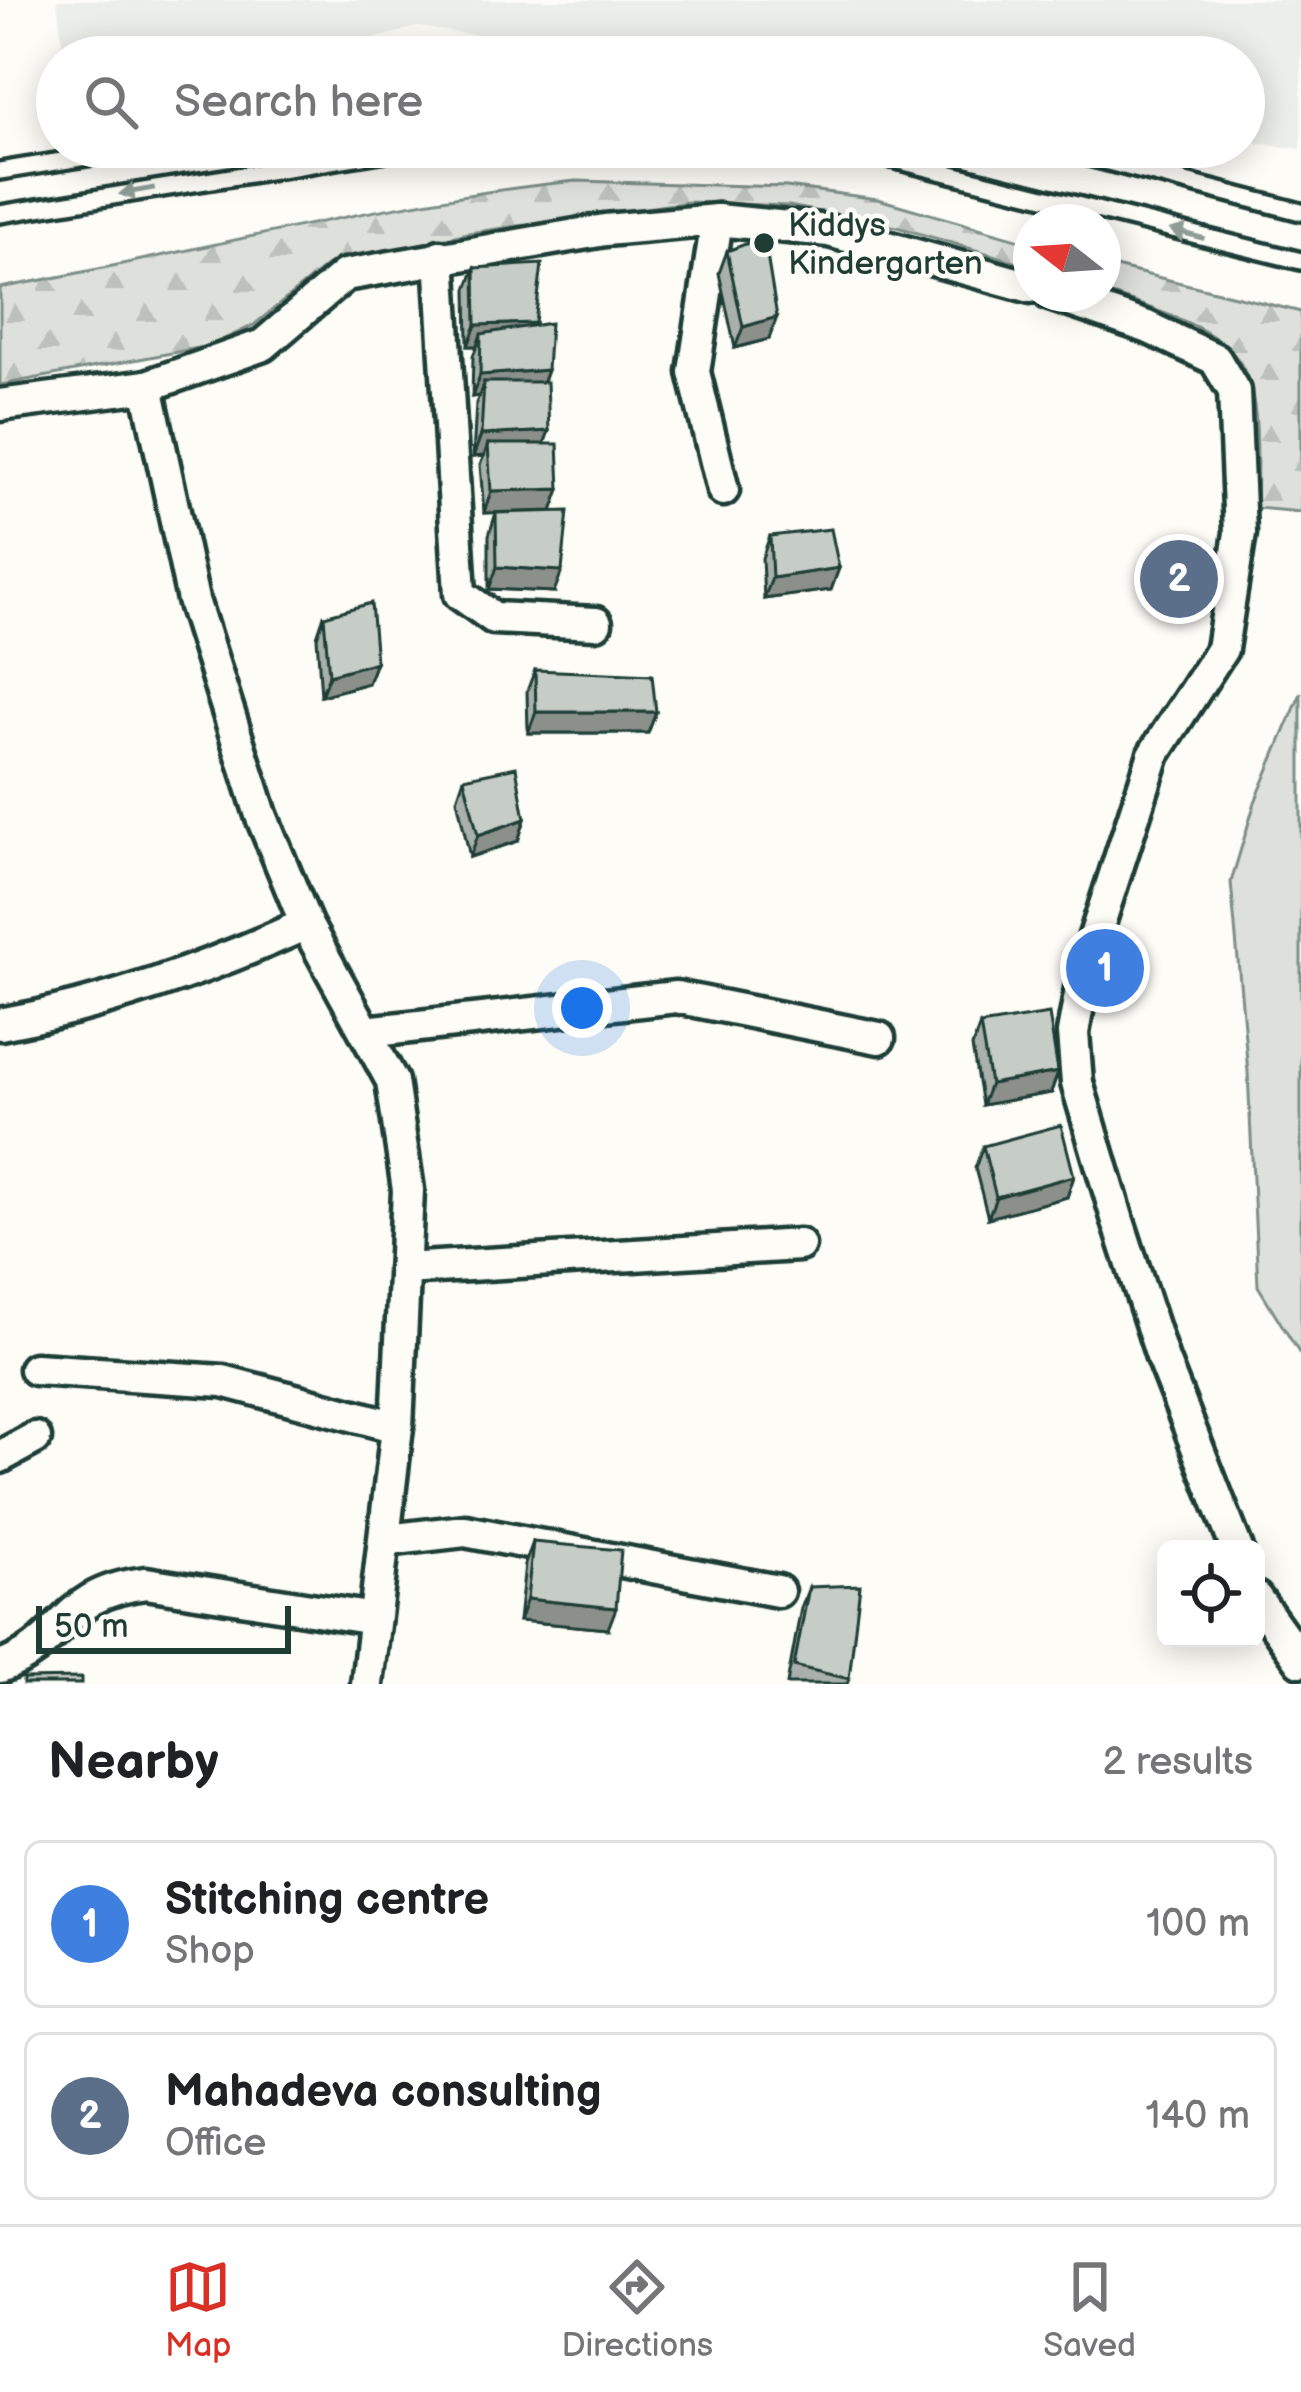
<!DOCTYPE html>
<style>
body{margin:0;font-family:"Balsamiq Sans",sans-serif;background:#f2f2f2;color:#202124}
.controls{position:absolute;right:36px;bottom:36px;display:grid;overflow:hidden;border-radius:18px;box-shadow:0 6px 30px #0003}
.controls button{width:108px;height:108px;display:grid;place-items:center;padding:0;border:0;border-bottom:3px solid #e0e0e0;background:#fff;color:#202124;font:60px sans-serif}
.compass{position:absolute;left:1013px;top:204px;width:108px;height:108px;border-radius:50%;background:#fff;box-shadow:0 6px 30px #0003;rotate:287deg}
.scale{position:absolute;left:36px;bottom:30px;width:255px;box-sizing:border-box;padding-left:12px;border:6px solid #1f3d34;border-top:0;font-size:33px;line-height:42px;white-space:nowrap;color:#1f3d34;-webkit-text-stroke:9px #fdfcf7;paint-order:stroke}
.you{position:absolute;left:582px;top:1008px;width:42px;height:42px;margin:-30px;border:9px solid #fff;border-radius:50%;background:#1a73e8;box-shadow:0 0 0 18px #1a73e833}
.badge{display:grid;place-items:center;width:78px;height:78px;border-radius:50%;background:#d93025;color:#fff;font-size:39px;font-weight:700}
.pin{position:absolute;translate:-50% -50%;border:6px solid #fff;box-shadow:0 3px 12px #0006}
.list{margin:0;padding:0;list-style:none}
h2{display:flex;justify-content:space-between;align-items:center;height:156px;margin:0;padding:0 48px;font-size:51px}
h2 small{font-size:39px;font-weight:400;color:#757577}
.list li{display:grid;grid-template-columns:78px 1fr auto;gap:36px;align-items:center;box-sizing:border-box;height:168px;margin:0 24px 24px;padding:0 24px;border:3px solid #e0e0e0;border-radius:18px}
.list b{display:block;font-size:45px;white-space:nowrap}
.list p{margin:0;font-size:39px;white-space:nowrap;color:#757577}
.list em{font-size:39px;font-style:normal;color:#757577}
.icon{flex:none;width:66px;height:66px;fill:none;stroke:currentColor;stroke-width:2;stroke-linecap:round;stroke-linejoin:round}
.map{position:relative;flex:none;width:1301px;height:1684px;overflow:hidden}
.search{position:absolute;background:#fff;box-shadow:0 6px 30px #0003;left:36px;right:36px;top:36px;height:132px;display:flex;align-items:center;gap:30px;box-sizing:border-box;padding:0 42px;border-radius:66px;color:#757577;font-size:45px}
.sheet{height:540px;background:#fff}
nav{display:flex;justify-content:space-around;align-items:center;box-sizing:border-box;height:168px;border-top:3px solid #e0e0e0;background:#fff;font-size:33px;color:#757577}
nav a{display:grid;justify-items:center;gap:6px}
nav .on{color:#d93025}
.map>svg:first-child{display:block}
.built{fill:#eceee9}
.forest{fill:url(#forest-firs);stroke:#7e8e88;stroke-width:3}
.park{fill:#dde0db;stroke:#7e8e88;stroke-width:3}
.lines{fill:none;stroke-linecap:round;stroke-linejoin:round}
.service-casing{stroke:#1f3d34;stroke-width:24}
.minor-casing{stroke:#1f3d34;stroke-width:39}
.service{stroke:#fdfcf7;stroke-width:15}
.minor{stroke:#fdfcf7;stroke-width:30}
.wall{fill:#aab0ab;stroke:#1f3d34;stroke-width:3}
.shaded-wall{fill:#8b908b;stroke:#1f3d34;stroke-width:3}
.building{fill:#c6cdc7;stroke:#1f3d34;stroke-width:3}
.oneway{fill:#8e9c96}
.poi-dot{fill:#1f3d34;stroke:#fdfcf7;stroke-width:4.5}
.labels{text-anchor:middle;stroke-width:9;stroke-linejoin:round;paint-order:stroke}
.poi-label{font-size:33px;fill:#1f3d34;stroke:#fdfcf7;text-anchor:start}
</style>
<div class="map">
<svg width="1301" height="1684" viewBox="0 0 1301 1684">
<defs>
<pattern id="forest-firs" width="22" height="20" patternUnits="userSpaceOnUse" patternTransform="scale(3)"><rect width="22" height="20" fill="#dde0db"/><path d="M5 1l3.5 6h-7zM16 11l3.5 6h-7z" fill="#bdc1bd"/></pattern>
</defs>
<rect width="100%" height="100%" fill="#fdfcf7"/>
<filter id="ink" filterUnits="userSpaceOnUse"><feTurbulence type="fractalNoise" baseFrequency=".00833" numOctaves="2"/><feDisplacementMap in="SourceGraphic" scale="24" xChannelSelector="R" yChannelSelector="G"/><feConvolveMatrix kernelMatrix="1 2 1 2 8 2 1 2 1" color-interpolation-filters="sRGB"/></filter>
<g filter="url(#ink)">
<polygon class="built" points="57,0 1301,0 1301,149 1244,141 1244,57 633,57 417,27 305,57 64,57"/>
<g class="forest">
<path d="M 576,181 L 787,187 L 878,199 L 1031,243 L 1031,266 L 897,227 L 789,206 L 688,202 L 468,233 L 328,265 L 254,325 L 209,346 L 0,385 L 0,288 C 193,254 381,200 576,181 Z"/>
<path d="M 1103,264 L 1301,312 L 1301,512 L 1256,508 C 1261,349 1252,341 1103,292 Z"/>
</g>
<polygon class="park" points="1301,693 1301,1356 1258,1286 1248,1072 1231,882 1255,802"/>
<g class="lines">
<g class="service-casing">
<g id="service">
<polyline points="818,147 868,153 1301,261"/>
<polyline points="1050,147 1301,212"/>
<polyline points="0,171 149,147"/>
<polyline points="0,214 418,147"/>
</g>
</g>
<g class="minor-casing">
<g id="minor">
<polyline points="717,220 694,372 723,490"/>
<polyline points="440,256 460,594 494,618 596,623"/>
<polyline points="1050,294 1147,327 1215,359 1234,391 1240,533 1222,649 1154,754 1085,967 1073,1033 1077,1083 1118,1221 1163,1360 1237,1549"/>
<polyline points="147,386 263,345 345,275 605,230 717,220 829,231 1031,287"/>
<polyline points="0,405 147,386 193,600 261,815 306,924 392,1081 408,1190 397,1427 367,1684"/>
<path d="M 0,1024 C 108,1004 206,969 306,924"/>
<polyline points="366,1032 676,997 879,1038"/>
<polyline points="404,1269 799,1245"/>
<polyline points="35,1369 223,1381 397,1427"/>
<polyline points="0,1457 35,1438"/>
<polyline points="387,1540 465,1531 778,1591"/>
<polyline points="1256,1598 1301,1661"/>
<path d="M 0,1667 C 69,1642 59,1593 146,1583 L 374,1619"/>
</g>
</g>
<use href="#service" class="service"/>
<use href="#minor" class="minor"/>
</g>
<g class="wall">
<polygon points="727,251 769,339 735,348 719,273"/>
<polygon points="475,268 534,325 547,370 543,382 544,444 560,489 552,511 484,513 480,465 484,456 473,457 476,403 479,396 472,397 473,356 477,346 468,346 467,289"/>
<polygon points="496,513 554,592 489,589 489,535"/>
<polygon points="770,536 839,568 831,590 764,599 762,558"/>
<polygon points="324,616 376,662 368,683 321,696 317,637"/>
<polygon points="535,670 656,712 648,733 528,733 527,691"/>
<polygon points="464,778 525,819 518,841 470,857 457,799"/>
<polygon points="980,1025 1051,1093 982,1105 972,1047"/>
<polygon points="983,1146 1074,1176 1067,1197 988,1218 975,1168"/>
<polygon points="533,1542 608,1629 519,1621 525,1564"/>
<polygon points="809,1587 849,1679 847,1684 787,1684 801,1608"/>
</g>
<g class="shaded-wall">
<polygon points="777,317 769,339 735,348 743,327"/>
<polygon points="535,323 527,344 481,334 477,346 468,346 476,325"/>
<polygon points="547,370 539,392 484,382 479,396 472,397 480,375"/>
<polygon points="549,431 541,453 488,444 484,456 473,457 481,435"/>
<polygon points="560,489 552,511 484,513 491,491"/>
<polygon points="497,567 562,571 554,592 489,589"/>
<polygon points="839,568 831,590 764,599 772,578"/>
<polygon points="376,662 368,683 321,696 329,675"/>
<polygon points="536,712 656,712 648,733 528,733"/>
<polygon points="525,819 518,841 470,857 478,835"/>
<polygon points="1058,1072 1051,1093 982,1105 990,1084"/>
<polygon points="1074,1176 1067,1197 988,1218 996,1197"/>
<polygon points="527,1599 616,1608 608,1629 519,1621"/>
</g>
<g class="building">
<polygon points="764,237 777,317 743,327 727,251"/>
<polygon points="542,264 535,323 476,325 475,268"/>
<polygon points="550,323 547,370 480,375 481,334"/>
<polygon points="484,382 547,382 549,431 481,435"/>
<polygon points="488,444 558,444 560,489 491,491"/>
<polygon points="568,511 562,571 497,567 496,513"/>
<polygon points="831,529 839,568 772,578 770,536"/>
<polygon points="371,603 376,662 329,675 324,616"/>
<polygon points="535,670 652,675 656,712 536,712"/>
<polygon points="516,767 525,819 478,835 464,778"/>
<polygon points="1049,1014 1058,1072 990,1084 980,1025"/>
<polygon points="1061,1125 1074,1176 996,1197 983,1146"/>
<polygon points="533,1542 621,1550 616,1608 527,1599"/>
<polygon points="860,1585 849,1679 794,1666 809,1587"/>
<polygon points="81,1678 81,1684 23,1684 23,1679"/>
</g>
<defs><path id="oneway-solid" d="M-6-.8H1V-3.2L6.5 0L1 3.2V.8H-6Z" transform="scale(3)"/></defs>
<g class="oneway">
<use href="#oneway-solid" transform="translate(137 191) rotate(170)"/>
<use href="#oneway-solid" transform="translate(1187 234) rotate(-165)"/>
</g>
</g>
<circle class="poi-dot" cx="764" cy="243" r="12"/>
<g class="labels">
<g class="poi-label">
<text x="788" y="236">Kiddys<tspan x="788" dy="38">Kindergarten</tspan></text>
</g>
</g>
</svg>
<div class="controls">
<button><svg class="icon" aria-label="locate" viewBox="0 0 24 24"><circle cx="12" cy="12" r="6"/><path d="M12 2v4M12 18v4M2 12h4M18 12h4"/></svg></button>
</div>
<svg class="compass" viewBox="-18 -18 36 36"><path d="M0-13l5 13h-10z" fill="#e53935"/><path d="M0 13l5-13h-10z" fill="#757577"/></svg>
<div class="scale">50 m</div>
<div class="you"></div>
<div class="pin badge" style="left:1105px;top:968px;background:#3f7fe0">1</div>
<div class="pin badge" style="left:1179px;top:579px;background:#5c6f8a">2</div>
<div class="search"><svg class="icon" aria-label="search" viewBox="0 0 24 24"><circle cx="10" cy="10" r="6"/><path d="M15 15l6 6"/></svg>Search here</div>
</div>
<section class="sheet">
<h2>Nearby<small>2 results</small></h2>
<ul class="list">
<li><span class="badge" style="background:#3f7fe0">1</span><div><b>Stitching centre</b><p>Shop</p></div><em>100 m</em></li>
<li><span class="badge" style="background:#5c6f8a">2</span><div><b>Mahadeva consulting</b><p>Office</p></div><em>140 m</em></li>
</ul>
</section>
<nav>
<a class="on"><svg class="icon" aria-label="map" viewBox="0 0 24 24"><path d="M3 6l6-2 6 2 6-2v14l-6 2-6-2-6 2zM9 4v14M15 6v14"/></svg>Map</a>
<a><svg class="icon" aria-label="directions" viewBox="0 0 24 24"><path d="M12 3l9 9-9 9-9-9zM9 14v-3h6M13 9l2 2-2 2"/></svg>Directions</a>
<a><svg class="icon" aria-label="saved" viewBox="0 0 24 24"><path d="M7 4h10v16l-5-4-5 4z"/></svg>Saved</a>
</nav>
